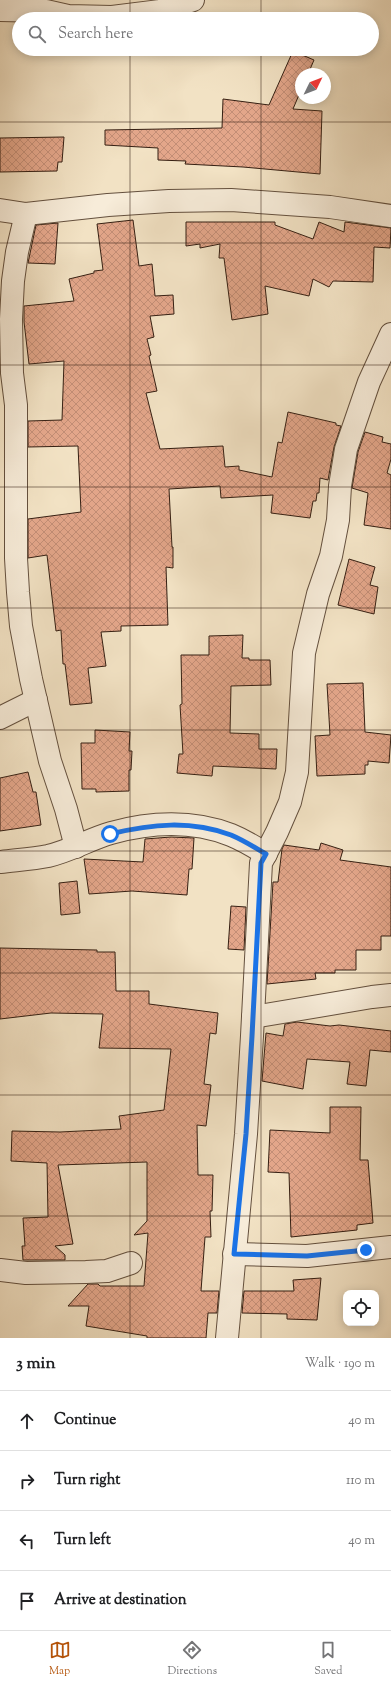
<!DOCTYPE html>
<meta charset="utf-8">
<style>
body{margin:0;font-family:"Sorts Mill Goudy",serif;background:#f2f2f2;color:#202124}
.controls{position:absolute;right:12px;bottom:12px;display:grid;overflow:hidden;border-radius:8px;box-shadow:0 2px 10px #0003}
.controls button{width:36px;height:36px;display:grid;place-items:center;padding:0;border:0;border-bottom:1px solid #e0e0e0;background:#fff;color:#202124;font:20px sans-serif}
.compass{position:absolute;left:295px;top:68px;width:36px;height:36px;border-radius:50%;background:#fff;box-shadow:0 2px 10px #0003;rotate:47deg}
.stop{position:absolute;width:12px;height:12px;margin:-9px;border:3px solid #1a73e8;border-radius:50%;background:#fff}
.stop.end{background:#1a73e8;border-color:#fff;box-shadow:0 1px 4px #0008}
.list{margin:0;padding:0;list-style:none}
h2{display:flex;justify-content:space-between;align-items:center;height:52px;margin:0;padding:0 16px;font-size:17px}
h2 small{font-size:13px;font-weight:400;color:#757577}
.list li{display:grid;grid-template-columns:26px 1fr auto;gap:12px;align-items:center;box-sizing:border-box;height:60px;padding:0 16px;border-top:1px solid #e0e0e0}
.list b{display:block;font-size:15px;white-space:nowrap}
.list em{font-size:13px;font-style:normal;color:#757577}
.icon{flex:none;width:22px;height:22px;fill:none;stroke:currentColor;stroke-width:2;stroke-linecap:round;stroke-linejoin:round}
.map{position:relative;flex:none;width:391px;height:1338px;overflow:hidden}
.search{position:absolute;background:#fff;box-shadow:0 2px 10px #0003;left:12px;right:12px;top:12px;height:44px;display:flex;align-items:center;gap:10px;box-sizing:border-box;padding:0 14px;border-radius:22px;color:#757577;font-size:15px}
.sheet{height:292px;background:#fff}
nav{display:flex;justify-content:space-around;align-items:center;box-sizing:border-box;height:56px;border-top:1px solid #e0e0e0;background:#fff;font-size:11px;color:#757577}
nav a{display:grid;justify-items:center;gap:2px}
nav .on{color:#b45309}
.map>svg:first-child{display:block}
.building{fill:url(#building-cross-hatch);stroke:#351f12}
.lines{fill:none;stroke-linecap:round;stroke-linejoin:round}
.minor-casing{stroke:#64503e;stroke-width:24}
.minor{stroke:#f7ecd9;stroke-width:22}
.route{stroke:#1a73e8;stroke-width:5}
.grid{fill:none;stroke:#351f12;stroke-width:1;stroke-opacity:0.55}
</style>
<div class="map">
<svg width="391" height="1338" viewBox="0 0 391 1338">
<defs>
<pattern id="building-cross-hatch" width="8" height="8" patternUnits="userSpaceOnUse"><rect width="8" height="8" fill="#e3a68a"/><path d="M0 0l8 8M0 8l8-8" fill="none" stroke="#c38e76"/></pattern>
</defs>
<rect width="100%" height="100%" fill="#f2e2c4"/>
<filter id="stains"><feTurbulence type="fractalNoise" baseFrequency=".005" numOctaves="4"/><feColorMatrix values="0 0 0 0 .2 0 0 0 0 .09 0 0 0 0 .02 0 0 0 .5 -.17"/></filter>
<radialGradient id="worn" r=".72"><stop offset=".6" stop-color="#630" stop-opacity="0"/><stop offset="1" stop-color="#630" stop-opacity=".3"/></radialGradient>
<g class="building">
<polygon points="293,51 314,60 308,74 301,74 301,90 293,109 322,111 320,174 243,167 185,164 186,161 158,160 158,148 105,145 105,130 222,128 223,99 269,105"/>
<polygon points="64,137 62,162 58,162 57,171 0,172 0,138"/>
<polygon points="133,220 139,266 152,264 155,296 173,295 174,314 150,316 154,337 147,339 151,355 149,356 157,391 146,393 160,449 223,446 225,467 239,466 239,470 272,477 278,442 282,443 288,412 336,423 336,425 341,426 334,447 328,480 320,478 319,493 317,493 316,501 313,501 310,518 271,513 273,495 221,498 220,486 169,489 172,547 173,547 173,568 166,567 168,625 121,626 121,631 101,632 106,666 88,668 92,703 70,705 65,664 63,664 61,630 56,631 47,555 28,558 28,519 81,512 78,446 28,447 28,421 62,420 64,361 29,364 24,322 24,306 74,301 69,279 94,273 94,271 103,270 97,224"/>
<polygon points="186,222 275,222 275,225 313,239 319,222 344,232 345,222 391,228 390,248 374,247 373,282 333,281 329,287 313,279 309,296 265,286 268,314 232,320 224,258 219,258 220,244 200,248 200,244 186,246"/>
<polygon points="58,223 55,264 28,263 36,225"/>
<polygon points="365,432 383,437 382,442 391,444 391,459 387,473 391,475 391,529 364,525 368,493 352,488 358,452"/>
<polygon points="349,559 375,567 370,585 378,587 374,614 338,605"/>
<polygon points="243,635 242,658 249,658 249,660 270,660 271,685 231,686 230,733 259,734 259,749 277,749 276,769 213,766 212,776 177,773 179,754 183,754 180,705 182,704 181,655 209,655 209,636"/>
<polygon points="363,683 365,732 391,735 389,763 368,761 368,765 365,765 365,774 317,776 315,736 330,735 327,684"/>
<polygon points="95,730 130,732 129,751 132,751 131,770 129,770 129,791 96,792 96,789 82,789 81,743 95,743"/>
<polygon points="28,772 33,792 36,792 41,825 0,831 0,778"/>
<polygon points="171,837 194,838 192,869 189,869 187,895 132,891 89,894 84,859 143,862 145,839"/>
<polygon points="321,843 343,850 340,860 391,867 391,936 381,936 381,950 356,950 356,970 335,970 335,973 315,973 316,979 267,984 273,882 278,882 282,849 284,845 319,850"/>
<polygon points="77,881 80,913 61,915 59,883"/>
<polygon points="231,906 246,907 244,950 228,949"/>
<polygon points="0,948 97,950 97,952 115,952 116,991 149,991 149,1004 218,1013 216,1034 210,1033 204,1084 211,1085 206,1126 197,1125 198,1175 213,1175 212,1211 210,1211 211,1237 205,1237 201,1291 219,1291 217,1313 208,1313 206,1338 147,1338 147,1336 86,1326 89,1306 68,1306 88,1284 98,1284 100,1286 144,1286 148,1233 134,1235 147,1221 147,1162 58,1165 73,1244 55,1246 65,1255 65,1260 23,1260 22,1246 25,1246 23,1218 48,1217 47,1163 11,1161 12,1131 60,1132 121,1129 119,1116 164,1110 171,1049 99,1048 103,1014 51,1013 0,1019"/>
<polygon points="297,1022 330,1026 339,1025 391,1031 391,1052 370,1050 366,1086 347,1084 350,1062 307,1059 303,1089 262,1081 266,1033 283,1036 285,1024"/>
<polygon points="330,1107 361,1107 360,1160 368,1160 373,1223 357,1225 357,1230 291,1237 289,1173 268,1172 270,1130 330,1133"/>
<polygon points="321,1278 317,1320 287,1319 287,1314 242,1313 244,1291 294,1291 293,1280"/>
</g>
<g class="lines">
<g class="minor-casing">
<g id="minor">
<polyline points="0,10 46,11 68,16 112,17 160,11 193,0"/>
<polyline points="0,210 26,214 108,205 169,201 231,200 330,207 391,216"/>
<polyline points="26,214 17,252 13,281 11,319 12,373 16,405 16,558 18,592 21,626 31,679 50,761 66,809 76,847"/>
<polyline points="0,718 36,700"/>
<path d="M 0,862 C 16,860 33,859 48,856 C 70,851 90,839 111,833 C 150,822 193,820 231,835 C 243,840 255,847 266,854"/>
<polyline points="253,1017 372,997 391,995"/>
<polyline points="234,1254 307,1256 391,1247"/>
<polyline points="0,1270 26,1273 86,1272 107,1271 131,1263"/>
<polyline points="227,1338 246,1134 252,1036 261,863 277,832 290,802 297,772 304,653 318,594 331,556 338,520 340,486 346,449 369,382 391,334"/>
</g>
</g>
<use href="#minor" class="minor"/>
</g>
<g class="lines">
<path class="route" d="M 110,834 C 152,824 190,820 231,835 C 243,840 254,847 266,854 L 261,863 L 252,1036 L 246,1134 L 234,1254 L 307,1256 L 366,1250"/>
</g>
<path class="grid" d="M 130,0 L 130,19M 261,0 L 261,19M 130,49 L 130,1338M 261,49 L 261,1338M 0,122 L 391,122M 0,243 L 391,243M 0,365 L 391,365M 0,487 L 391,487M 0,608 L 391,608M 0,730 L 391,730M 0,851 L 391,851M 0,973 L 391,973M 0,1095 L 391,1095M 0,1216 L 391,1216"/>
<rect width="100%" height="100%" filter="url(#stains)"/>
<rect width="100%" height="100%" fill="url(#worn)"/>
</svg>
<div class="controls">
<button><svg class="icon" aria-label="locate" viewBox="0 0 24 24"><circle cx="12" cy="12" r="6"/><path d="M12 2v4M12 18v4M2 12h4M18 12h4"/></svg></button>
</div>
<svg class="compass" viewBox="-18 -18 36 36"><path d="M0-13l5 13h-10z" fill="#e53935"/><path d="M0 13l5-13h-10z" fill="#757577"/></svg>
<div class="stop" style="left:110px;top:834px"></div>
<div class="stop end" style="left:366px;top:1250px"></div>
<div class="search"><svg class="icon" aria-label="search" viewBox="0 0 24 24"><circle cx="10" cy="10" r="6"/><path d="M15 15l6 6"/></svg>Search here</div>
</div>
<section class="sheet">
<h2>3 min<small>Walk · 190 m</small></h2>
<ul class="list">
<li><svg class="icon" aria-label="ahead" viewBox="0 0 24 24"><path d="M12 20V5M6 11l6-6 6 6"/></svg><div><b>Continue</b></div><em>40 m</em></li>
<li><svg class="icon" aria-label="right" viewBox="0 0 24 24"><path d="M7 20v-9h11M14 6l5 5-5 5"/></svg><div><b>Turn right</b></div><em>110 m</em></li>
<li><svg class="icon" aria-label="left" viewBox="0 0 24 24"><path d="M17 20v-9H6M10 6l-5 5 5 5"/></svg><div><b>Turn left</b></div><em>40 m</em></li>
<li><svg class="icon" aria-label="arrive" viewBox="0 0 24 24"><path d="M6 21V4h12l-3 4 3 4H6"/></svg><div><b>Arrive at destination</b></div></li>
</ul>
</section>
<nav>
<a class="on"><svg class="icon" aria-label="map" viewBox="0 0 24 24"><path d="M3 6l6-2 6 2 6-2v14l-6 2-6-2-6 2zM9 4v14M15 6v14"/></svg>Map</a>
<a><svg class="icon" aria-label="directions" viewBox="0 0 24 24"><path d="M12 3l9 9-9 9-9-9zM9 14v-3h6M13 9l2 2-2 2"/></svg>Directions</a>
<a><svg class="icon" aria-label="saved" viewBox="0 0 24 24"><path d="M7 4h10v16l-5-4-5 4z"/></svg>Saved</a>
</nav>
